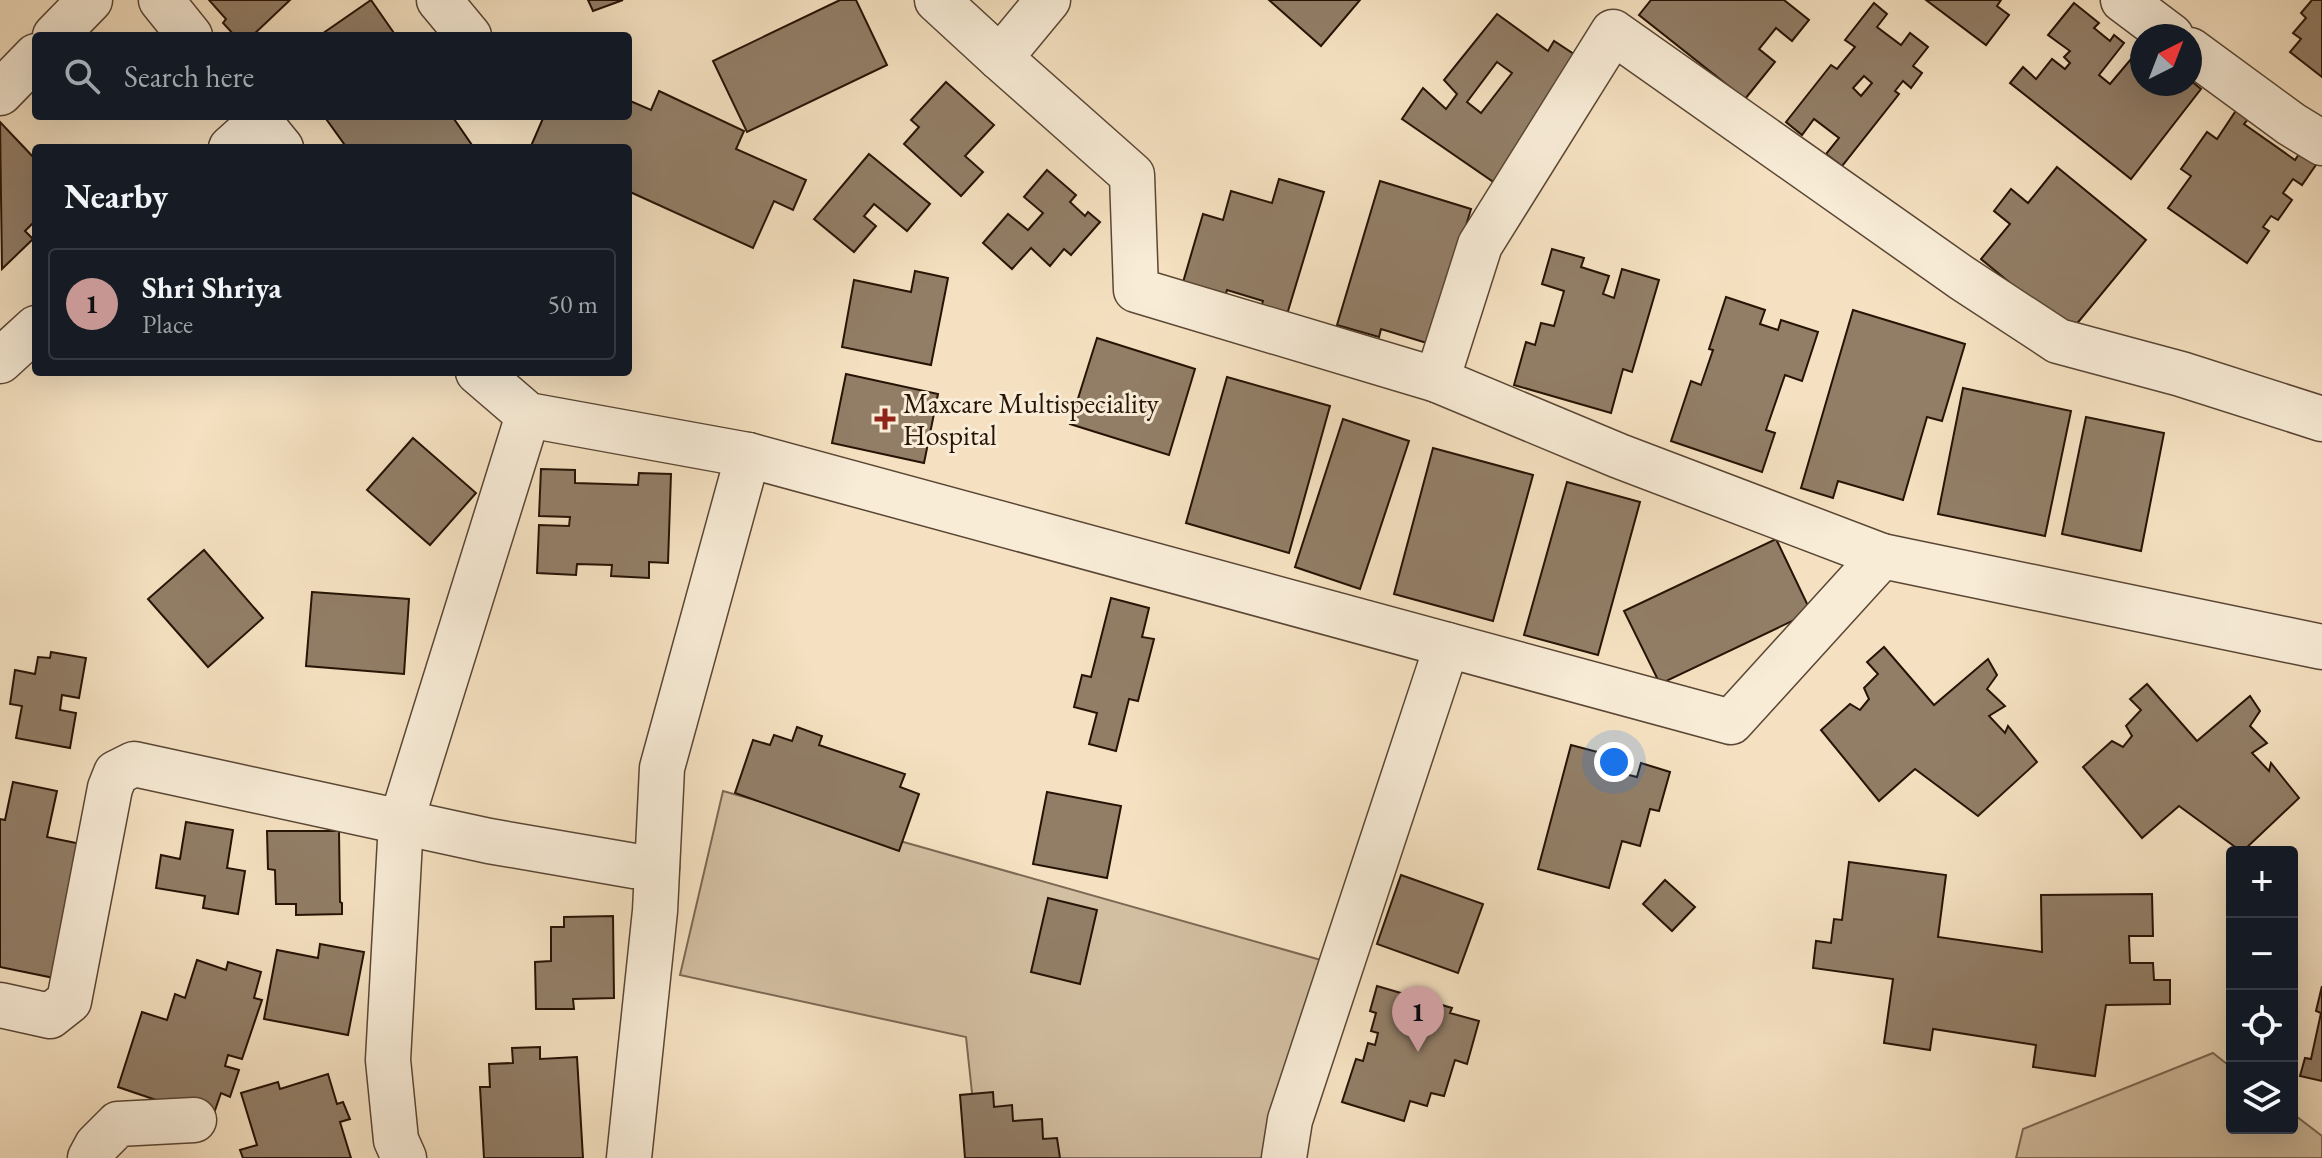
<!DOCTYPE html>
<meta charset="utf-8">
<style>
body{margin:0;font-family:"EB Garamond",serif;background:#20242c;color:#f1f3f6}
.controls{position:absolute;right:24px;bottom:24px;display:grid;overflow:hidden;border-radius:8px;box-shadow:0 8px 32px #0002}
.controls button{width:72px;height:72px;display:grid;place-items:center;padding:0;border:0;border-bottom:2px solid #363941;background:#171b24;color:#f1f3f6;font:40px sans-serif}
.compass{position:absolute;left:2130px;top:24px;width:72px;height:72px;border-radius:50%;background:#171b24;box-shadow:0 8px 32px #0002;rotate:42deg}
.you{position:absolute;left:1614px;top:762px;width:28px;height:28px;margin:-20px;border:6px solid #fff;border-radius:50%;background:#1a73e8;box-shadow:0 0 0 12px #1a73e833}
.badge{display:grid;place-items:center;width:52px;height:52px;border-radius:50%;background:#c59692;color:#111;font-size:26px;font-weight:700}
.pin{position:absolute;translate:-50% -66px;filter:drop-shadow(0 2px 4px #0008)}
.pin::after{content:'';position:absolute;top:42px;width:28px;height:24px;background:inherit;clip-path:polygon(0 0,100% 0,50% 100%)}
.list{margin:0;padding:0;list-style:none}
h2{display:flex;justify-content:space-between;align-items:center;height:104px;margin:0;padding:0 32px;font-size:34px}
h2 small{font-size:26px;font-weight:400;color:#9ea1a6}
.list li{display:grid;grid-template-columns:52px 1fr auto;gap:24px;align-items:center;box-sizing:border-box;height:112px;margin:0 16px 16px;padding:0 16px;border:2px solid #363941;border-radius:8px}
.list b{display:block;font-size:30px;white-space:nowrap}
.list p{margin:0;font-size:26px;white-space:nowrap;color:#9ea1a6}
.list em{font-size:26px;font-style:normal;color:#9ea1a6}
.icon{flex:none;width:44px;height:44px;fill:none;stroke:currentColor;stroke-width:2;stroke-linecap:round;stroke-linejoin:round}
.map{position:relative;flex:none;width:2322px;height:1158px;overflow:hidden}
.search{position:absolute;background:#171b24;box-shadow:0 8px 32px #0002;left:32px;top:32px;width:600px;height:88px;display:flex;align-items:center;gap:20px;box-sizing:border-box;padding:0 28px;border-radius:8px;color:#9ea1a6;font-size:30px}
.panel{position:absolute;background:#171b24;box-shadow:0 8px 32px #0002;left:32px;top:144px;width:600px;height:232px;border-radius:8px}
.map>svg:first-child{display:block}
.green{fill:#d2bea1;stroke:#7c6853;stroke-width:2}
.building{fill:#927e67;stroke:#261305;stroke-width:2;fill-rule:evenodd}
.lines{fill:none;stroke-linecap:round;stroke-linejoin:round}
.minor-casing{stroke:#5a4634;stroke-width:47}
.minor{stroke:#f8ecd7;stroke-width:44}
.poi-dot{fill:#8f2418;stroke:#f8ecd7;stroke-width:3}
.labels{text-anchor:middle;stroke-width:6;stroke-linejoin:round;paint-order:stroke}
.poi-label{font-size:28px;fill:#261305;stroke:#f8ecd7;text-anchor:start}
</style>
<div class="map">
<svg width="2322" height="1158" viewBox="0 0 2322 1158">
<rect width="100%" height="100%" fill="#f5e1c1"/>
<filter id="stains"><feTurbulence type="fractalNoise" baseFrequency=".0025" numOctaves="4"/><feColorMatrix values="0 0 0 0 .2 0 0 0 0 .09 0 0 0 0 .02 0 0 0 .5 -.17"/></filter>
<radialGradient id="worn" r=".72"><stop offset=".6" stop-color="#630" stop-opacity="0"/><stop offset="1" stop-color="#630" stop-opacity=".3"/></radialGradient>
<g class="green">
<polygon points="723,791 1342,966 1277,1158 979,1158 966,1037 680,975"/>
<polygon points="2213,1053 2232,1068 2232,1128 2292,1128 2292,1113 2322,1136 2322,1158 2016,1158 2023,1129"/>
</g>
<g class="building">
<polygon points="209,0 290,0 252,36 235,36 223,23 226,19"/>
<polygon points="371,0 396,36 319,36"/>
<polygon points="588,0 623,0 593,11"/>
<polygon points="840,0 856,0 887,65 747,132 713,61"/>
<polygon points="1269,0 1360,0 1321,46"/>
<polygon points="1651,0 1784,0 1809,20 1792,41 1776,28 1759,49 1775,62 1745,99 1639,15"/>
<polygon points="1926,0 2001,0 1997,6 2009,15 1986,45"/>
<polygon points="2312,0 2322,0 2322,77 2290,52 2301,39 2293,33 2306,18 2301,13"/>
<path d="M 1874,3 L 1887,14 L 1877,27 L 1901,45 L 1910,33 L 1928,47 L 1913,66 L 1922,73 L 1911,88 L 1903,81 L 1895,91 L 1899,94 L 1842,166 L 1826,154 L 1839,138 L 1814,119 L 1802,135 L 1786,122 L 1831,65 L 1837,69 L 1855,47 L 1845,40 ZM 1864,76 L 1872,83 L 1861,96 L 1853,88 Z"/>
<polygon points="2074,3 2099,23 2094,28 2110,41 2114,35 2124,43 2099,75 2110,84 2136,53 2142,57 2142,84 2190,84 2190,80 2201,89 2131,179 2010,83 2023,67 2036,79 2052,59 2065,69 2070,63 2064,57 2070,51 2048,35"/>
<path d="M 1497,14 L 1548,51 L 1554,41 L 1580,58 L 1495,183 L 1402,119 L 1423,88 L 1446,109 L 1457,94 L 1444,80 ZM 1497,62 L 1512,73 L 1481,113 L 1467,102 Z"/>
<polygon points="946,82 994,125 965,156 983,172 961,196 904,144 919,127 911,120"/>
<polygon points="659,91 744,131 736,149 806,180 793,210 774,201 753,248 628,191 628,148 531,146 544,116 628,116 628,100 651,110"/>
<polygon points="2241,103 2254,112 2244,124 2295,160 2303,148 2320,159 2302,185 2293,179 2283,193 2292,200 2278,220 2271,216 2263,227 2269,231 2247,263 2168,208 2191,176 2181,169 2207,132 2217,139"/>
<polygon points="324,116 452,116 474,148 347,148"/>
<polygon points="0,122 36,160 36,220 25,231 33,239 2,269"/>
<polygon points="869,154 930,204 907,231 874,204 864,216 876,226 854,252 814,219"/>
<polygon points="2057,167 2146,240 2070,332 1981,259 2010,224 1994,211 2011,189 2028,203"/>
<polygon points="1047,170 1076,195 1070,202 1085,216 1088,212 1100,222 1071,255 1064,249 1050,266 1031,248 1012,269 983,243 1008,214 1028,230 1043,213 1024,197"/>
<polygon points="1279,179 1324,192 1285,321 1259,313 1263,301 1227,290 1223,303 1181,289 1203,214 1223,220 1231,191 1272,203"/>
<polygon points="1380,181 1471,209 1430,344 1381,329 1379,337 1337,325"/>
<polygon points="1552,249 1584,258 1581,267 1609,276 1603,294 1614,298 1622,269 1659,280 1632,372 1623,369 1611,413 1514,385 1526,342 1535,345 1541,323 1554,326 1564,291 1542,284"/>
<polygon points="915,271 948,278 931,365 842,347 854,280 911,292"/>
<polygon points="1726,297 1765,310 1760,324 1778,330 1781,320 1818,332 1802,381 1785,375 1766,430 1775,433 1762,472 1671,441 1691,381 1701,385 1713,350 1709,349"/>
<polygon points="1853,310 1965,344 1942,421 1927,417 1903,500 1838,481 1833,498 1801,488"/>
<polygon points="1097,338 1195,369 1169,455 1070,424"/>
<polygon points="846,374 938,394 924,463 832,443"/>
<polygon points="1227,377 1330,406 1289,553 1186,523"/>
<polygon points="1963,388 2071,411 2045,536 1938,514"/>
<polygon points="2086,417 2164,433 2141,551 2062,534"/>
<polygon points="1343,419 1409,441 1360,589 1295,567"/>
<polygon points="413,438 476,493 430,545 367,490"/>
<polygon points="1433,448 1533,475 1493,621 1394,594"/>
<polygon points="541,469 575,470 575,483 638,485 639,473 671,474 668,563 649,562 649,578 611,576 612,565 577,564 576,575 537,573 539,525 569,526 570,517 539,516"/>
<polygon points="1567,482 1640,502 1598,655 1524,635"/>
<polygon points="1776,539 1811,612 1660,684 1624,611"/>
<polygon points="204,550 263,618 208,667 148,599"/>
<polygon points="312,592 409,599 404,674 306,666"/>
<polygon points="1111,598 1149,608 1142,637 1154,639 1138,701 1129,699 1116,751 1089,744 1097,713 1074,707 1082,675 1091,677"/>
<polygon points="1884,647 1934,705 1988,659 1997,675 1987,689 2005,706 1989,716 2005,733 2008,726 2037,762 1978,816 1915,769 1879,801 1821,730 1850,704 1860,710 1869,699 1864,688 1878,674 1867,662"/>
<polygon points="51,652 86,658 79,698 62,695 60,710 76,713 70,748 16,738 22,706 10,704 15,670 35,674 38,657 50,658"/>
<polygon points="2147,684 2197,741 2250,696 2260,711 2250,726 2267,743 2252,753 2269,771 2271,763 2299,798 2242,852 2179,806 2142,838 2083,767 2112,741 2123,747 2132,736 2126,726 2141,710 2130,699"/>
<polygon points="797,727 822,736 819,745 905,774 900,787 919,794 899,851 735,793 753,740 770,745 774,735 792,741"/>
<polygon points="1571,745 1605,754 1601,768 1637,777 1641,763 1670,772 1659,811 1650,809 1640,846 1622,841 1609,888 1538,869"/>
<polygon points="13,782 57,791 47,837 81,844 54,978 0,967 0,819 5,820"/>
<polygon points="1047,792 1121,806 1107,878 1033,864"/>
<polygon points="186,822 233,830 227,868 245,871 238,914 203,908 205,896 156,888 161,855 180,859"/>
<polygon points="267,831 339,831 340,902 342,903 342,914 296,915 296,904 276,904 275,870 268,869"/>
<polygon points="1849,862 1946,875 1938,937 2042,952 2041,895 2152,894 2153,936 2129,936 2130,963 2153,963 2154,980 2170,980 2170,1004 2106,1005 2095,1076 2033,1067 2036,1045 1933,1029 1930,1050 1884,1043 1893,979 1813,968 1816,941 1831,943 1834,919 1842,920"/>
<polygon points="1401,875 1483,904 1458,973 1377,944"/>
<polygon points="1665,880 1695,907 1672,931 1643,904"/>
<polygon points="1048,898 1097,910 1080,984 1031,972"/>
<polygon points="613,916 614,998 573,999 574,1009 536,1009 535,962 551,961 551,927 564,927 564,917"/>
<polygon points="320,944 364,952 348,1035 264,1019 277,950 318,958"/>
<polygon points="197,960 226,970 228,962 261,972 254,998 262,1000 242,1059 228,1055 225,1066 239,1070 230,1097 221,1093 212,1119 118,1087 142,1012 167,1020 175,994 185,998"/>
<polygon points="1377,986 1452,1008 1450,1013 1479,1021 1467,1064 1455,1060 1444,1096 1431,1093 1427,1106 1410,1101 1404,1121 1342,1102 1356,1059 1363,1061 1368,1043 1375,1045 1378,1033 1371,1031 1376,1013 1370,1011"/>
<polygon points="2322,986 2322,1081 2300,1076 2305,1058 2311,1059 2321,1013 2316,1011"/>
<polygon points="540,1047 540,1059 577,1057 583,1158 484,1158 480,1087 490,1087 489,1064 513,1063 512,1048"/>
<polygon points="328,1074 337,1104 343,1102 350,1119 340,1122 351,1158 243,1158 240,1150 257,1145 241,1093 278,1082 280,1089"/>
<polygon points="993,1092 994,1107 1012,1105 1013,1121 1042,1119 1043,1139 1057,1138 1060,1158 965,1158 960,1095"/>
</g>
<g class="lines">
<g class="minor-casing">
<g id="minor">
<polyline points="161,0 190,36"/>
<polyline points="439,0 469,36"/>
<polyline points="937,0 1000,58"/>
<polyline points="1048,0 1000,58 1132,175 1136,290 1437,380 1619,456 1882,556"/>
<polyline points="2123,0 2171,36"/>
<polyline points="55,36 90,0"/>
<polyline points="2190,50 2291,124 2322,143"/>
<polyline points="0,93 36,56"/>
<polyline points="255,116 281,148"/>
<polyline points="231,148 260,122"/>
<polyline points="0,361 36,328"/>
<polyline points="478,372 528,415 748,455 1731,722 1882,556 2322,647"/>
<polyline points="1437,380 1480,245 1613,32 1962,278 2058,341 2181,374 2322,419"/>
<polyline points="0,1005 50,1016 69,1001 110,788 116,773 134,764 489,841 634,866 657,867"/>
<polyline points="90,1158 97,1145 118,1124 194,1120"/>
<polyline points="404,1158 396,1140 388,1060 401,822 528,415"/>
<polyline points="629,1158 655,911 662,768 748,455"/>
<polyline points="1284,1158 1290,1120 1447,645"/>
</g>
</g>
<use href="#minor" class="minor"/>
</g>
<path class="poi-dot" d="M881 407h8v8h8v8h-8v8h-8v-8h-8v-8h8z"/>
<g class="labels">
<g class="poi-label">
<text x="903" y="413">Maxcare Multispeciality<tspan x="903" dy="32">Hospital</tspan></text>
</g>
</g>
<rect width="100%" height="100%" filter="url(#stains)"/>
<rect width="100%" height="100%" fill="url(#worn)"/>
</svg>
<div class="controls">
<button>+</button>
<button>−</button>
<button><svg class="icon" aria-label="locate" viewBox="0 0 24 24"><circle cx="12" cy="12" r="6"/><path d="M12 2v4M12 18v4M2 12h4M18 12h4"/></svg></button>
<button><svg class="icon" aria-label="layers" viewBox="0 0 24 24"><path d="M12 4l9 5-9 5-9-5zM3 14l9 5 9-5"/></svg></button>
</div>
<svg class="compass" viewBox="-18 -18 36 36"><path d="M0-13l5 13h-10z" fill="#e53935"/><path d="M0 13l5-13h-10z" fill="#9ea1a6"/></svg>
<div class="you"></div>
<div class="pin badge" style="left:1418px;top:1052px">1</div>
<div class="search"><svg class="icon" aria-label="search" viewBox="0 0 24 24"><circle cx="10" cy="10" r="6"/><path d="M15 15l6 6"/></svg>Search here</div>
<section class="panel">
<h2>Nearby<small></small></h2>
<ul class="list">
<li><span class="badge">1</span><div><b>Shri Shriya</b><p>Place</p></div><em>50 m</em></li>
</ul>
</section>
</div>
